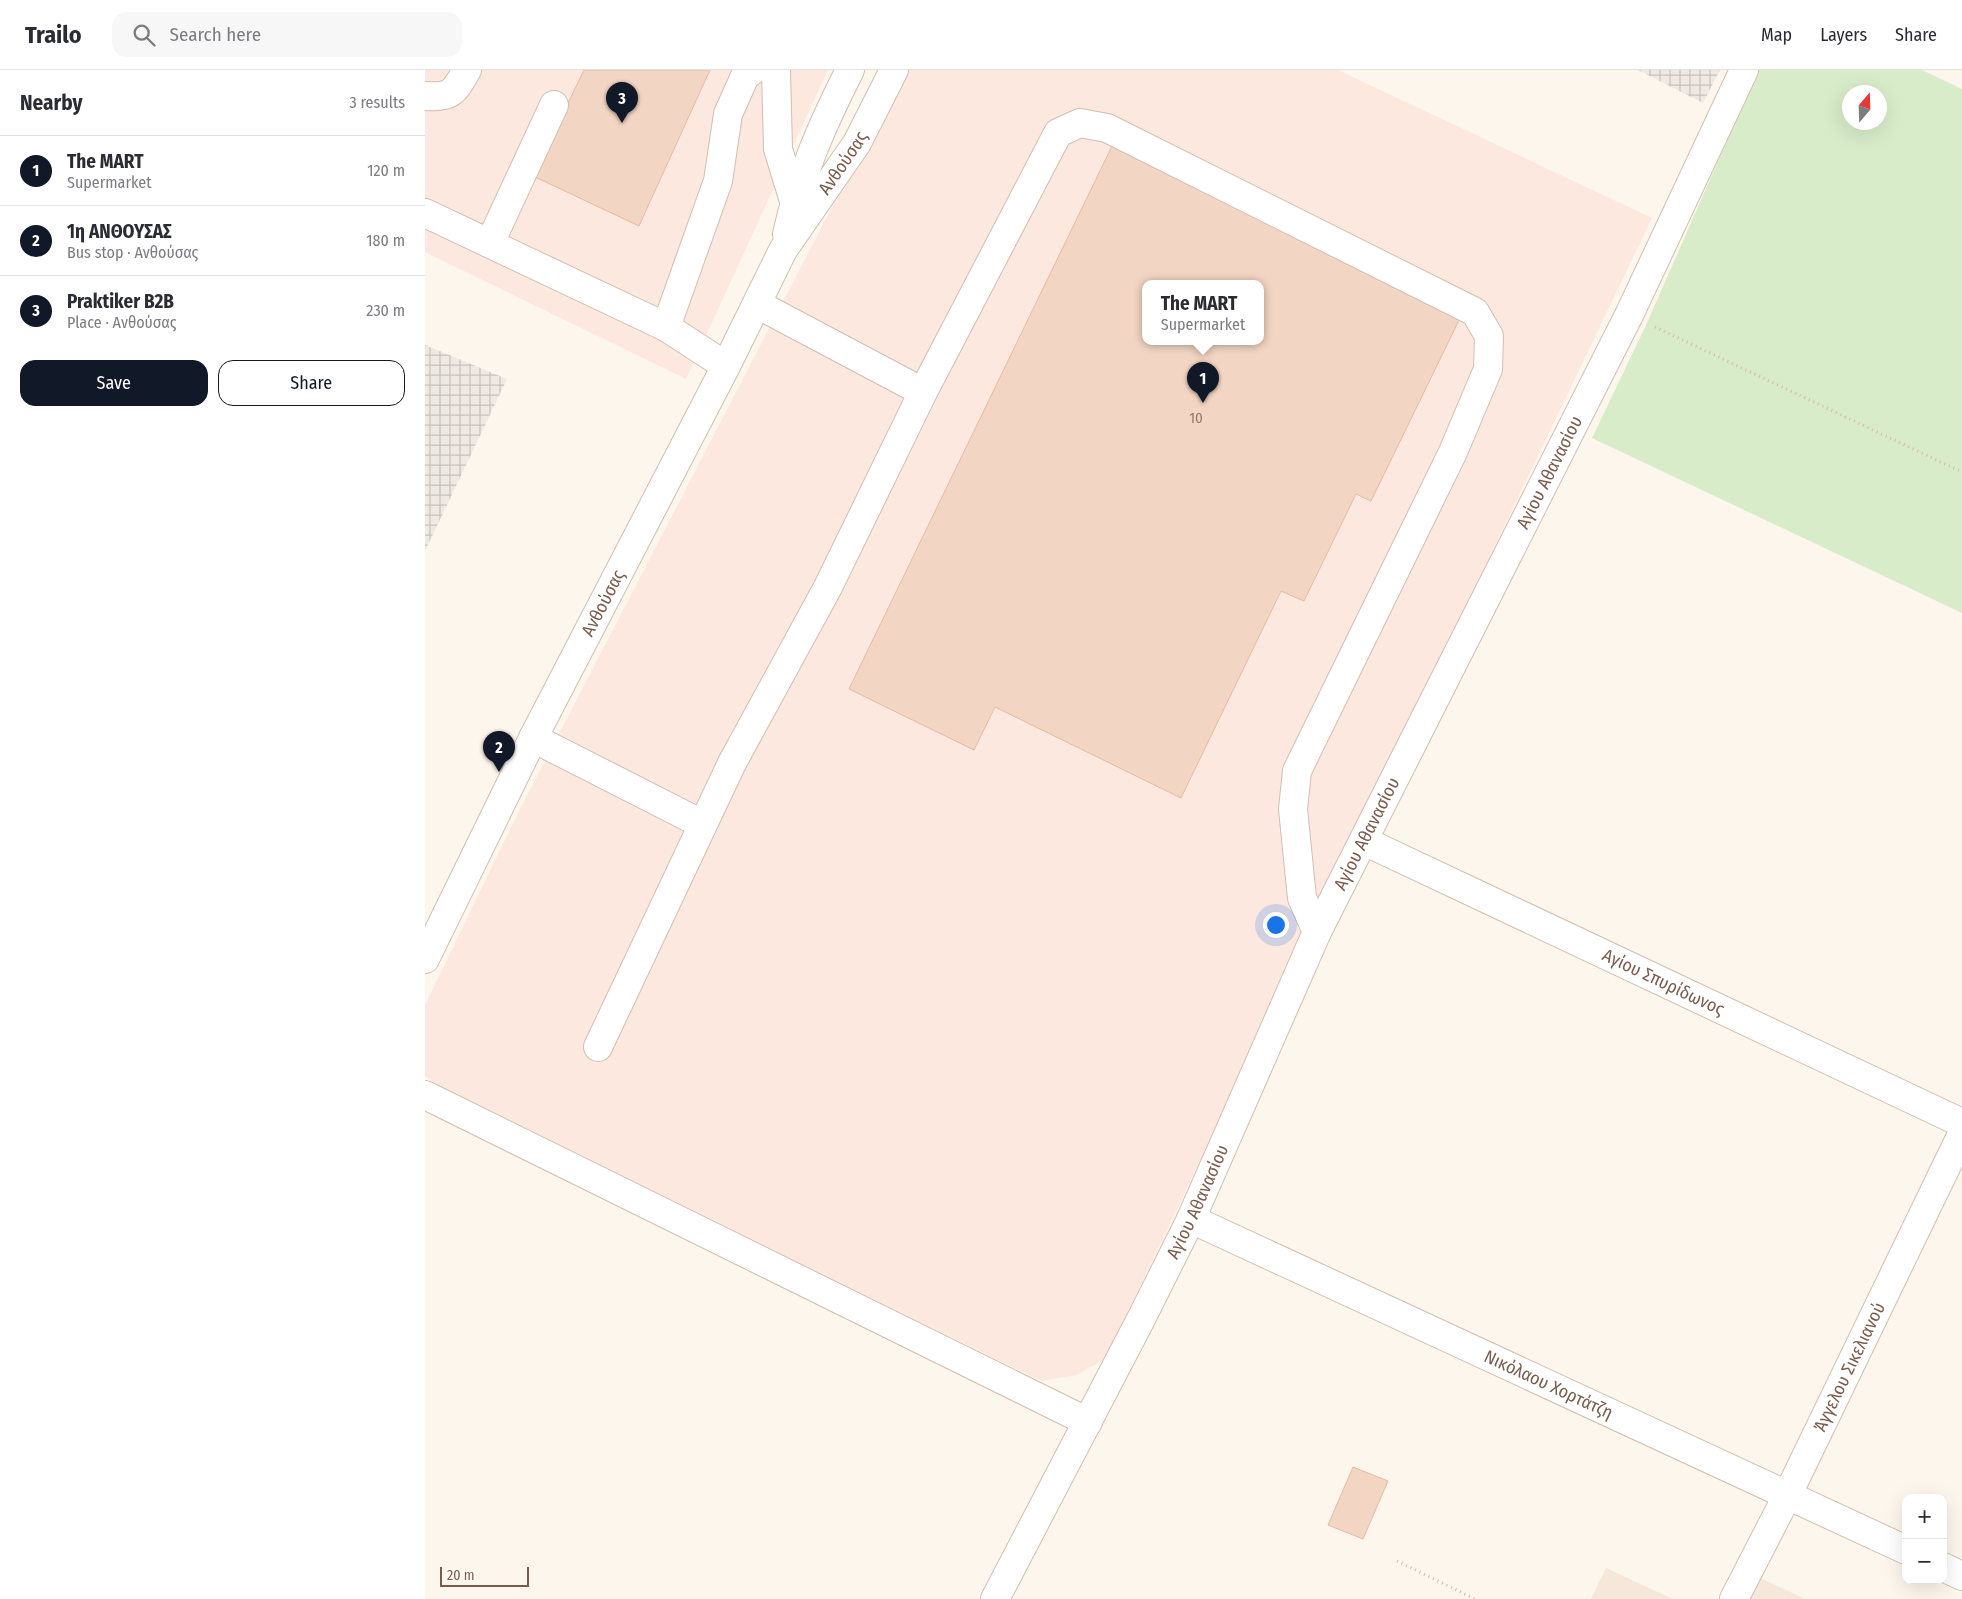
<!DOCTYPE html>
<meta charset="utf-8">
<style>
body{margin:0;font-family:"Fira Sans Condensed",sans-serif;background:#f7f7f7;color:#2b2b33}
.controls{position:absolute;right:15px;bottom:15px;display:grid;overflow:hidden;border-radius:10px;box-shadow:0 5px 20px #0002}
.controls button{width:45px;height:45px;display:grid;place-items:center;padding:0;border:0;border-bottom:1px solid #e1e1e2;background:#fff;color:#2b2b33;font:25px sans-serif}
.compass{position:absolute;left:1417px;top:15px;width:45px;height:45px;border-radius:50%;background:#fff;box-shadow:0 5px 20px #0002;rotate:19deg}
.scale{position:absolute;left:15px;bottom:12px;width:89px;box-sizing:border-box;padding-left:5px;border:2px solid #7a5c4d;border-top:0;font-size:14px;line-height:18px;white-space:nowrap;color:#7a5c4d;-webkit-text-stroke:4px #fffaf3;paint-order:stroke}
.you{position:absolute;left:850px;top:854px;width:18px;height:18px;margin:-12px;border:4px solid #fff;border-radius:50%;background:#1a73e8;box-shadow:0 0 0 8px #1a73e833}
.badge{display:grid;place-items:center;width:32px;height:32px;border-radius:50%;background:#111827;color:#fff;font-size:16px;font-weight:700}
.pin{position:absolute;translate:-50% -41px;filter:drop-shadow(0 1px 2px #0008)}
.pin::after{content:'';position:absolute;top:26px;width:18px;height:15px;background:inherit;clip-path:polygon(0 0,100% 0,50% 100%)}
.popup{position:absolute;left:717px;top:210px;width:122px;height:65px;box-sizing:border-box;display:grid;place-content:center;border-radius:10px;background:#fff;filter:drop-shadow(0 1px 4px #0005);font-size:16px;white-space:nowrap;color:#7c7c81}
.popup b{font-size:19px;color:#2b2b33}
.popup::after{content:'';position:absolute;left:50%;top:100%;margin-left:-10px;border:10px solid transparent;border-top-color:#fff}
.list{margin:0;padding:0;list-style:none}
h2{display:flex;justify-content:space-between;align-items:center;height:65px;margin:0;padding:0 20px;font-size:21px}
h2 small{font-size:16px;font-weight:400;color:#7c7c81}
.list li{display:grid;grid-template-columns:32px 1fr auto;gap:15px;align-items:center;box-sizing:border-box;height:70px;padding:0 20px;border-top:1px solid #e1e1e2}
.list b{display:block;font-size:19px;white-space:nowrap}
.list p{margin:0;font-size:16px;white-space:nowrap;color:#7c7c81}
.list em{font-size:16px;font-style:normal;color:#7c7c81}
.actions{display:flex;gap:10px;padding:15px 20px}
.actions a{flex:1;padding:11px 0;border:1px solid #111827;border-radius:15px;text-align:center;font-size:18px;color:#111827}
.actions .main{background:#111827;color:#fff}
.icon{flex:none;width:28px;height:28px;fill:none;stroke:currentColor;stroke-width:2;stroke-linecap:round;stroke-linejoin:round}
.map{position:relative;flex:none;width:1537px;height:1529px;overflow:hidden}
header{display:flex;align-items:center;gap:30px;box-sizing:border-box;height:70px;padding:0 25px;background:#fff;border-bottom:1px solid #e1e1e2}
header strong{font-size:24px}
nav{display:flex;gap:28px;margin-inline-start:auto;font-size:18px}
.search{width:350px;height:45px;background:#f7f7f7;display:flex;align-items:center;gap:12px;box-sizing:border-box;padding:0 18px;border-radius:15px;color:#7c7c81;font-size:19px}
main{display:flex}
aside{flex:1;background:#fff}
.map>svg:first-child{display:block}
.residential{fill:#f5e8da}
.commercial{fill:#fde8e0;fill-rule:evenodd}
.industrial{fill:url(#industrial-grid)}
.pitch{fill:#d8ecc9;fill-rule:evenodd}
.building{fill:#f3d5c3;stroke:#e6bba3;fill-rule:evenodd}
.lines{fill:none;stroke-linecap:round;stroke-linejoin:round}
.minor-casing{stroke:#d1beb0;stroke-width:30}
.path{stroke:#d9b8a5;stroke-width:3;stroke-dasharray:1 4;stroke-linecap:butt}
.minor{stroke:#fff;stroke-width:28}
.labels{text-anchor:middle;stroke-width:5;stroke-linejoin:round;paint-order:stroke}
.number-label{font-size:15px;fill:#987a6a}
.street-label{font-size:18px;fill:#7a5c4d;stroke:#fffaf3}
</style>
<header>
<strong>Trailo</strong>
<div class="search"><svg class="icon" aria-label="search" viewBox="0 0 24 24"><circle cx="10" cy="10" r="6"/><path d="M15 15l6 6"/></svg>Search here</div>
<nav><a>Map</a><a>Layers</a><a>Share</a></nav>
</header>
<main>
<aside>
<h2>Nearby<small>3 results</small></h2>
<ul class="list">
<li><span class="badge">1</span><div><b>The MART</b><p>Supermarket</p></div><em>120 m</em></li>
<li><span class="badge">2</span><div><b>1η ΑΝΘΟΥΣΑΣ</b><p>Bus stop · Ανθούσας</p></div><em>180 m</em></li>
<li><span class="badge">3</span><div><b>Praktiker B2B</b><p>Place · Ανθούσας</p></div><em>230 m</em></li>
</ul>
<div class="actions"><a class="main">Save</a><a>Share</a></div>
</aside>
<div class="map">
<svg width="1537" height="1529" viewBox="0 0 1537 1529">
<defs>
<pattern id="industrial-grid" width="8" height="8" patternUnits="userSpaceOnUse" patternTransform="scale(1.25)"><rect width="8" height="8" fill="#efe9e4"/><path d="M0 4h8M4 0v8" fill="none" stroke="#c7c0bb"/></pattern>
</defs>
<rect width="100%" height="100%" fill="#fdf6ec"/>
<g class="residential">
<polygon points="1310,1496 1380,1529 1295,1529"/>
<polygon points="1181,1498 1248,1529 1166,1529"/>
</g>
<g class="commercial">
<polygon points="0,0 403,0 261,309 0,182"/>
<path d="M 478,0 L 913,0 L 1227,148 L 680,1289 L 652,1305 L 616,1311 L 28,1025 L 0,1006 L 0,935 L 94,741 ZM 720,214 L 836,214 L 836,272 L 720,272 Z"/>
</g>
<g class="industrial">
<polygon points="1213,0 1295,0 1278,33"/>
<polygon points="0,275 82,309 0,481"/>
</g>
<path class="pitch" d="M 1333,0 L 1497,0 L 1537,19 L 1537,543 L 1167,368 L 1222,253 ZM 1424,22 L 1454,22 L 1454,52 L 1424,52 Z"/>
<g class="building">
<polygon points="159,0 285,0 214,156 108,106"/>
<path d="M 688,74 L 1038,242 L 946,431 L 931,424 L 879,531 L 856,521 L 756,728 L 570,637 L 549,680 L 424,619 ZM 720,214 L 836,214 L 836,272 L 720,272 Z"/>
<polygon points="928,1397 963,1411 938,1469 903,1455"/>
</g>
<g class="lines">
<g class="minor-casing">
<g id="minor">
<polyline points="351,0 353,79 369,131"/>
<path d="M 0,26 C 27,28 29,22 42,0"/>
<polyline points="0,143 241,257 301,296"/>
<path d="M 362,164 C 375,105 398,53 425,0"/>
<polyline points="65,173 129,35"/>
<polyline points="332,234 498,322"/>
<polyline points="241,257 293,111 303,44 320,6 328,0"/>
<polyline points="108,668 277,754"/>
<path id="s1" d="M 939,771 L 1537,1053"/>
<path id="s2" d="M 0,889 L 108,668 L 301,296 L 358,180 L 432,73 L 469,0"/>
<polyline points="173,977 307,693 403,517 498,322 633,63 655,53 682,58 1050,242 1064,266 1063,299 1028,382 872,701 868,739 877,828 892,862"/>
<polyline points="0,1025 663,1352"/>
<path id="s3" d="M 766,1149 L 1481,1480"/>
<polyline points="1518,1497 1537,1506"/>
<path id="s4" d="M 570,1529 L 716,1249 L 766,1149 L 892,862 L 1205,243 L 1319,0"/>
<path id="s5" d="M 1309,1529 L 1362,1426 L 1537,1064"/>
</g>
</g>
<g class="path">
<polyline points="1230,257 1537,402"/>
<polyline points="972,1491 1050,1529"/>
</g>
<use href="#minor" class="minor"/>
</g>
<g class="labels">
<g class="number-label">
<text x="771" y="353">10</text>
</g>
<g class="street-label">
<text dy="6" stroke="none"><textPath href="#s2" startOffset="900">Ανθούσας</textPath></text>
<text dy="6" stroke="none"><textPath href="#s4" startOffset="1256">Αγίου Αθανασίου</textPath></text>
<text dy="6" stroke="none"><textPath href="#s2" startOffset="398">Ανθούσας</textPath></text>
<text dy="6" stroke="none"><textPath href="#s4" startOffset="851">Αγίου Αθανασίου</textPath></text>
<text dy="6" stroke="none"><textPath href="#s1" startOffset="331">Αγίου Σπυρίδωνος</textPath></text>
<text dy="6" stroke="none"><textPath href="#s4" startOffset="446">Αγίου Αθανασίου</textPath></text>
<text dy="6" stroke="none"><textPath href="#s5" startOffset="259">Άγγελου Σικελιανού</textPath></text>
<text dy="6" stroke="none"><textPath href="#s3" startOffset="394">Νικόλαου Χορτάτζη</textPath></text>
</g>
</g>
</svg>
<div class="controls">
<button>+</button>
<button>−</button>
</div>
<svg class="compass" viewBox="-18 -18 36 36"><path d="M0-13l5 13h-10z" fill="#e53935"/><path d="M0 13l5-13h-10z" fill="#7c7c81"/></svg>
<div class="scale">20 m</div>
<div class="you"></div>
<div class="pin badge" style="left:778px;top:333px">1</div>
<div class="popup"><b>The MART</b>Supermarket</div>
<div class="pin badge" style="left:74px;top:702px">2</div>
<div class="pin badge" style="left:197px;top:53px">3</div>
</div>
</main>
